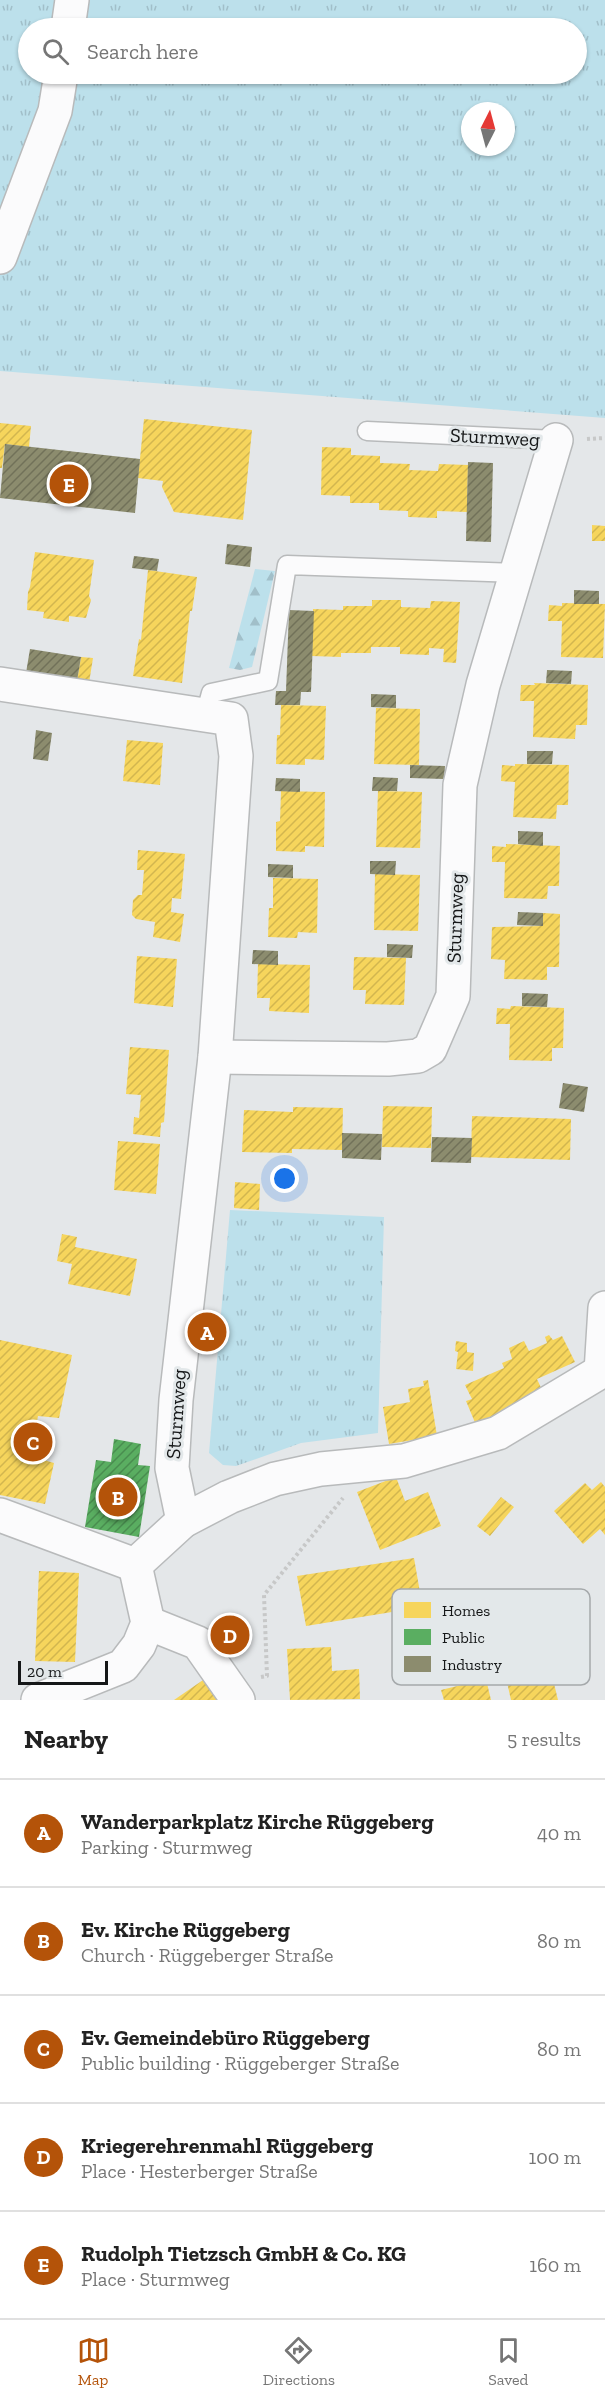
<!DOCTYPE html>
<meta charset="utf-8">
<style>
body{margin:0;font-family:"Zilla Slab",serif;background:#f2f2f2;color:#222}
.compass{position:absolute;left:461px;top:102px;width:54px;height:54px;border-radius:50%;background:#fff;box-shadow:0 2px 4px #0004;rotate:6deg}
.scale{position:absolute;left:18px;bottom:15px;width:90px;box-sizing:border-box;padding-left:6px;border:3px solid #151718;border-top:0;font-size:16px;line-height:21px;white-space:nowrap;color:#151718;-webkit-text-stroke:4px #e3e8ea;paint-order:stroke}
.you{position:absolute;left:285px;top:1179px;width:21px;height:21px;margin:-15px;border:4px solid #fff;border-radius:50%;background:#1a73e8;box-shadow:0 0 0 9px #1a73e833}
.badge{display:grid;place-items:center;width:39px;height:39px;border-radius:50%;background:#b45309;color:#fff;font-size:20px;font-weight:700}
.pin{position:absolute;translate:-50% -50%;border:3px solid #fff;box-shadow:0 2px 6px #0006}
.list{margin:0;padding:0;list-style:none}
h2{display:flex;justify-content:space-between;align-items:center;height:78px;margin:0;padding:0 24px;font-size:26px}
h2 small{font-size:20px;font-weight:400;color:#767676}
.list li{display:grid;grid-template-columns:39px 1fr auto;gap:18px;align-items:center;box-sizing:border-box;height:108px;padding:0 24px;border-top:2px solid #e0e0e0}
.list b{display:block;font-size:22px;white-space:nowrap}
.list p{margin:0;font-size:20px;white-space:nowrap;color:#767676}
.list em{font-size:20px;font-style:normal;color:#767676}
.icon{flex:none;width:33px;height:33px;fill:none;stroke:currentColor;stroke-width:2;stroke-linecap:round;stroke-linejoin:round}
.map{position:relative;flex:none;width:605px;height:1700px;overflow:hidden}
.search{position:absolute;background:#fff;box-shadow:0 2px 4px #0004;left:18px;right:18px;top:18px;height:66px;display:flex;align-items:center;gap:15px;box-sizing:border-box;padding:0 21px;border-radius:33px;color:#767676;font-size:22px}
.sheet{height:618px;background:#fff}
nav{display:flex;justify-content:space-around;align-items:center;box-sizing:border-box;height:84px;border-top:2px solid #e0e0e0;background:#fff;font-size:16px;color:#767676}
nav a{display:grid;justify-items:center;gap:3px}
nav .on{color:#b45309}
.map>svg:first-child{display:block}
.grass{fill:url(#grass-tufts);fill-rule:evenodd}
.forest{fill:url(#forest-firs)}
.homes{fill:url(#homes-hatch)}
.public{fill:url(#public-hatch)}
.industry{fill:url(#industry-hatch)}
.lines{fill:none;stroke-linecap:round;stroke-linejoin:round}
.lane-casing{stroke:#b8babb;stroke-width:21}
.street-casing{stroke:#b8babb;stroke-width:36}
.path{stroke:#c7c8c8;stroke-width:4;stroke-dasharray:3 3;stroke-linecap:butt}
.lane{stroke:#fbfbfc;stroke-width:18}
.street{stroke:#fbfbfc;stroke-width:33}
.labels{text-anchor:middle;stroke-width:6;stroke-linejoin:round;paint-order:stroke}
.street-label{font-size:20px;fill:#151718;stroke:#e3e8ea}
.key{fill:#e3e8ea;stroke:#a5a9ab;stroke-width:1.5}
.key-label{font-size:16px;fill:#151718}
</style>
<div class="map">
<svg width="605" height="1700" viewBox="0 0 605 1700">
<defs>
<pattern id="grass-tufts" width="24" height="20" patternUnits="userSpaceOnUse" patternTransform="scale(1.5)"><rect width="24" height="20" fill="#bce0eb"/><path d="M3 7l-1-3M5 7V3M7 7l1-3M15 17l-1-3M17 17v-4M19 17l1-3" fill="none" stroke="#a1bfc9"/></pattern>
<pattern id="forest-firs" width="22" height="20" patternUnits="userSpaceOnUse" patternTransform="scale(1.5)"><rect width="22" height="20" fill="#bce0eb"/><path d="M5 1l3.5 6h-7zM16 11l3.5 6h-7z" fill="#a1bfc9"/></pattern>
<pattern id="homes-hatch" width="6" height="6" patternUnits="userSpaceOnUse" patternTransform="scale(1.5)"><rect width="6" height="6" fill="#f6d55c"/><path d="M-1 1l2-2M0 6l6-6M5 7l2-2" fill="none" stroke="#d2b64f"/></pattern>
<pattern id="public-hatch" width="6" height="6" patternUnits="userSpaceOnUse" patternTransform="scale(1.5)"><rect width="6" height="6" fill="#5aae61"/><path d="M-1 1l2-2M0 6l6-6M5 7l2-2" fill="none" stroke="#498d4f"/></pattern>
<pattern id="industry-hatch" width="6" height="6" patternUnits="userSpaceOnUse" patternTransform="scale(1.5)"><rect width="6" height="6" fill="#8c8c6e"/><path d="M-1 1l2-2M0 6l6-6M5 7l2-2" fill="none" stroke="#717159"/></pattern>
</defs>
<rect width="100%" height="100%" fill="#e4e7e9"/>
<g class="grass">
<path d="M 0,0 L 605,0 L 605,418 L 0,371 ZM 28,28 L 576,28 L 576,74 L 28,74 ZM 470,111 L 506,111 L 506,147 L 470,147 Z"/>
<polygon points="230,1210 384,1217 378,1433 301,1443 236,1466 223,1465 209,1453"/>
</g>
<polygon class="forest" points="255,569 275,571 252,667 240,670 229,668"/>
<g class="homes">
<polygon points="144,419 252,430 243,520 174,512 162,487 163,481 138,478"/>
<polygon points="0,423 31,426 29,447 5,444 2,468 0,468"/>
<polygon points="322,447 351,448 351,455 380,456 380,463 410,464 409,470 438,471 439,464 468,465 467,512 437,511 437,518 408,517 408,511 379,510 379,503 350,503 350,496 321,495"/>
<polygon points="592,525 605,526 605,541 592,541"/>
<polygon points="35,552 94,560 89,596 91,600 86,618 69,616 69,622 43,618 44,612 27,610 28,592 30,587"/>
<polygon points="148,570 197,577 192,611 190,611 182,683 133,676 139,639 141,640"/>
<polygon points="372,600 401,600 401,607 430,608 431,601 460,602 456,663 443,662 444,649 429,648 429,655 400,654 400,647 371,647 371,653 341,653 341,657 312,656 313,609 343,610 343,606 372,606"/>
<polygon points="562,603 605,604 603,658 561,657 562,621 548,621 549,605 562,606"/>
<polygon points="81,657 93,658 89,683 77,681"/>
<polygon points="534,683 588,685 587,725 576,725 575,739 533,737 534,701 520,701 521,685 535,685"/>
<polygon points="281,705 326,706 324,760 305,759 305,765 276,764 277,735 280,735"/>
<polygon points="376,708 420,709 419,765 374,764"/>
<polygon points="127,740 163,743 160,785 123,781"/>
<polygon points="515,764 569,765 568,805 557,805 556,819 513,817 515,782 501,781 502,765 515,766"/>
<polygon points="281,791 325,792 324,847 305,846 305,852 276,851 276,822 280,821"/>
<polygon points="378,791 422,792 420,848 376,847"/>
<polygon points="506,844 560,846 559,886 548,886 547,899 504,898 505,862 492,862 492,846 506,847"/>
<polygon points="138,850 185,854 181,899 172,898 171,912 184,914 180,942 153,937 155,922 136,919 132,915 133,900 138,895 142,895 144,870 137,870"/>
<polygon points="375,874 420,875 418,931 374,930"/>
<polygon points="273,878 318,879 317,933 298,932 297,938 268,937 269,908 273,908"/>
<polygon points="543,913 560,914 559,967 547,967 547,980 504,979 505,960 491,959 492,927 543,926"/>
<polygon points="137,956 177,959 173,1007 134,1003"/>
<polygon points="354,957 406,958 404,1005 365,1004 366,990 353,990"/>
<polygon points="258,964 310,965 309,1013 269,1011 270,998 257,998"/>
<polygon points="511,1006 564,1008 563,1048 552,1048 552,1061 509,1060 510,1024 496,1024 497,1008 510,1009"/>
<polygon points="130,1047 169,1050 164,1122 161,1123 160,1137 133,1134 134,1117 139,1118 141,1095 126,1094"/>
<polygon points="383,1106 432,1107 431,1148 382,1147"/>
<polygon points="293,1107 343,1108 342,1150 292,1149 292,1153 242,1152 244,1110 293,1112"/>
<polygon points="472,1116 571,1119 570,1160 471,1157"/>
<polygon points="118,1141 160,1144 156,1194 114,1190"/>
<polygon points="235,1182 260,1184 259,1210 234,1208"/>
<polygon points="62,1234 77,1237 75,1247 137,1259 130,1296 68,1284 72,1264 57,1261"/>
<polygon points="549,1335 553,1340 562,1336 575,1362 537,1379 543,1392 521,1405 476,1425 466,1401 472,1399 465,1385 504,1368 502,1363 512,1359 509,1348 524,1341 529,1351 547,1343 545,1337"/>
<polygon points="0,1340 72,1355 59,1418 38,1416 30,1456 54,1463 45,1504 0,1495"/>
<polygon points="456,1341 467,1343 467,1352 474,1353 473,1371 456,1369 458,1352 455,1351"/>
<polygon points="428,1380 437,1436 389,1444 383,1407 410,1402 408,1389 424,1386 423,1381"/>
<polygon points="396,1477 405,1501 428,1492 441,1526 380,1550 357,1492"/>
<polygon points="601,1482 605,1487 605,1535 600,1529 583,1544 554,1511 585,1483 592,1490"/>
<polygon points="501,1497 514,1507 490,1536 477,1526"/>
<polygon points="414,1558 422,1604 392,1609 392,1612 306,1626 297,1576"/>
<polygon points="39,1571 79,1573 75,1662 35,1661"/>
<polygon points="331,1647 332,1671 359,1669 360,1699 290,1700 287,1649"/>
<polygon points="548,1659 558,1700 511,1700 504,1669"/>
<polygon points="206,1678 221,1700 174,1700"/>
<polygon points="486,1679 491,1700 444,1700 441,1690"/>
</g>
<polygon class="public" points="114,1439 141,1444 138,1465 150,1466 139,1537 85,1527 96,1460 111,1462"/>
<g class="industry">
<polygon points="5,444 140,459 135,513 0,498"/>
<polygon points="468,462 493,463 491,542 466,541"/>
<polygon points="227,544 252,547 250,567 225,564"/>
<polygon points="134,556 159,559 157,571 132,568"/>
<polygon points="574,590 599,591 599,604 574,604"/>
<polygon points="289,610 314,611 311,692 301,692 300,705 275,705 276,691 286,691"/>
<polygon points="30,649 81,657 77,681 26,673"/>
<polygon points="547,670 572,671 571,684 546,683"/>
<polygon points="371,694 396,695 396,708 371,707"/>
<polygon points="36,730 52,733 48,761 33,759"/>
<polygon points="527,751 553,751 552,764 527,764"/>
<polygon points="410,765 445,766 444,779 410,778"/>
<polygon points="373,777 398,778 397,791 372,791"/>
<polygon points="276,778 300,779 300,792 275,791"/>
<polygon points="518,831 543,832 543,846 518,844"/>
<polygon points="370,861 396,861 395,875 370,874"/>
<polygon points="268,864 293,865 293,878 268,877"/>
<polygon points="518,912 543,913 543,926 517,925"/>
<polygon points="387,944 413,945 412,958 387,957"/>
<polygon points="253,950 278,951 278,965 252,964"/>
<polygon points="522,993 548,994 547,1007 522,1006"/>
<polygon points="563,1083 588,1087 584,1112 559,1108"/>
<polygon points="342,1133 382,1134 381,1160 342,1158"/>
<polygon points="432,1137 472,1138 471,1163 431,1162"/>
</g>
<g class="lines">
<g class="lane-casing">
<g id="lane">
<polyline points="367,431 556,440"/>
<polyline points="205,715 211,693 268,681 287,565 516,573"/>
</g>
</g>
<g class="street-casing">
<g id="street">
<polyline points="68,28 72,0"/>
<polyline points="0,257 55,111 61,74"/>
<polyline points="0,684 231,719 236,756 215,1057 176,1400 172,1468 183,1521"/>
<polyline points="215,1057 388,1059 418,1056 430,1049 453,996 460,785 483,685 556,440"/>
<polyline points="601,1372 605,1308"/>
<polyline points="0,1515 135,1565"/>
<polyline points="135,1565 183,1521 229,1497 275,1479 321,1469 404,1461 498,1433 605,1369"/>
<polyline points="148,1623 198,1643 238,1700"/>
<polyline points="38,1700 123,1666 139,1645 148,1623 135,1565"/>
</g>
</g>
<g class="path">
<polyline points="587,439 605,438"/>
<polyline points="261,1677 267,1676 264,1595 343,1498"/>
</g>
<use href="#lane" class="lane"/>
<use href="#street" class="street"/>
</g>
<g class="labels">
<g class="street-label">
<text transform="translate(495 437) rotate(3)" y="7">Sturmweg</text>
<text transform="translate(455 918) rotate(-88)" y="7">Sturmweg</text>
<text transform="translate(176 1414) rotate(-86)" y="7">Sturmweg</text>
</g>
</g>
<rect x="392" y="1589" width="198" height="96" rx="9" class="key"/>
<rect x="404" y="1602" width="27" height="16" fill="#f6d55c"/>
<rect x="404" y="1629" width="27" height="16" fill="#5aae61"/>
<rect x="404" y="1656" width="27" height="16" fill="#8c8c6e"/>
<g class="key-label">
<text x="442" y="1616">Homes</text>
<text x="442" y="1643">Public</text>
<text x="442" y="1670">Industry</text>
</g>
</svg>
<svg class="compass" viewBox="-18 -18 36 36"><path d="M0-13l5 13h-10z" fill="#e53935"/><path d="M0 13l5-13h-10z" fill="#767676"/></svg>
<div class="scale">20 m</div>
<div class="you"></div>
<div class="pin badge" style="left:207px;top:1332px">A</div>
<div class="pin badge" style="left:118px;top:1497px">B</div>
<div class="pin badge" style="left:33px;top:1442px">C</div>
<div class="pin badge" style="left:230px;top:1635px">D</div>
<div class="pin badge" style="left:69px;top:484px">E</div>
<div class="search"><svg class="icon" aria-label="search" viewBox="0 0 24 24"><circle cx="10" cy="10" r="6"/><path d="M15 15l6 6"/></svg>Search here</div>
</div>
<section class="sheet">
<h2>Nearby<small>5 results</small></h2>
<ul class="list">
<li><span class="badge">A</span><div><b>Wanderparkplatz Kirche Rüggeberg</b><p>Parking · Sturmweg</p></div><em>40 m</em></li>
<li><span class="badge">B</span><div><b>Ev. Kirche Rüggeberg</b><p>Church · Rüggeberger Straße</p></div><em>80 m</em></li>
<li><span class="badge">C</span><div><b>Ev. Gemeindebüro Rüggeberg</b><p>Public building · Rüggeberger Straße</p></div><em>80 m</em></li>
<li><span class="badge">D</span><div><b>Kriegerehrenmahl Rüggeberg</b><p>Place · Hesterberger Straße</p></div><em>100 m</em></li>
<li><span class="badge">E</span><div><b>Rudolph Tietzsch GmbH &amp; Co. KG</b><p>Place · Sturmweg</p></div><em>160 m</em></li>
</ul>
</section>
<nav>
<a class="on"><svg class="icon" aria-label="map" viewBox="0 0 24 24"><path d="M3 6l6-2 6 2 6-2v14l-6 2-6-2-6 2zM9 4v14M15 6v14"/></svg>Map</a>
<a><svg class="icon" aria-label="directions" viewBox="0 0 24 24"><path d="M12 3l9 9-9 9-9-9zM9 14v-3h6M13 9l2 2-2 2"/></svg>Directions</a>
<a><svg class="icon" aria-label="saved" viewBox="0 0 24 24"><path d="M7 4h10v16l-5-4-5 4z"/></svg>Saved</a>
</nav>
